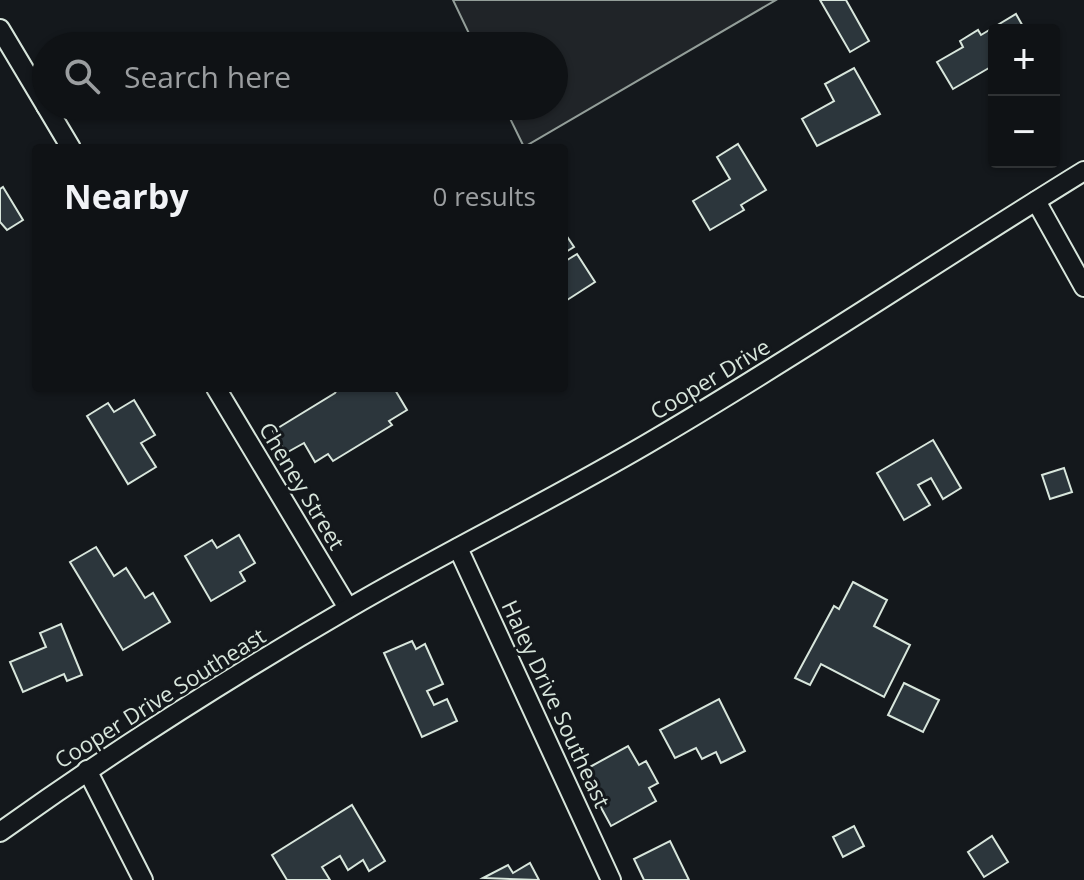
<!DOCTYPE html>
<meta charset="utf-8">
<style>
body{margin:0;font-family:"Open Sans",sans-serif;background:#1d2022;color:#f1f3f6}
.controls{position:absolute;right:24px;top:24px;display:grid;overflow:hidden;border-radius:8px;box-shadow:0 2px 6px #0004}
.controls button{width:72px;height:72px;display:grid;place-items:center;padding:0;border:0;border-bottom:2px solid #2f3234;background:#0f1215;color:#f1f3f6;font:40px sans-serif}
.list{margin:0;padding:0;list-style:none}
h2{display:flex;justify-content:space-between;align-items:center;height:104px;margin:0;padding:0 32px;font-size:34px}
h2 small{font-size:26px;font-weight:400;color:#9b9ea0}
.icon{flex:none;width:44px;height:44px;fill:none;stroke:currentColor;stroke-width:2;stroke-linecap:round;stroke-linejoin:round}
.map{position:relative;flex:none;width:1084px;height:880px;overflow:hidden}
.search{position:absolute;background:#0f1215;box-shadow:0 2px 6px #0004;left:32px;top:32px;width:536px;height:88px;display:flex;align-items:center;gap:20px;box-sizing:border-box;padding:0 28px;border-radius:44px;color:#9b9ea0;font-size:30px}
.panel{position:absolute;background:#0f1215;box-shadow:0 2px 6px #0004;left:32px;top:144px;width:536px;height:248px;border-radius:8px}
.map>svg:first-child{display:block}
.green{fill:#202428;stroke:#939e99;stroke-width:2}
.building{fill:#2c363c;stroke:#d8e6dc;stroke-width:2}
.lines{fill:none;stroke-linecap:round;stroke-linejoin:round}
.street-casing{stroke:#d8e6dc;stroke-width:22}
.street{stroke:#14181c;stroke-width:18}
.labels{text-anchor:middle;stroke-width:6;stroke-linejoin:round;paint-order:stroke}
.street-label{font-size:22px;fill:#d8e6dc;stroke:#14181c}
</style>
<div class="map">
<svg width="1084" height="880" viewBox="0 0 1084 880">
<rect width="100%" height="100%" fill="#14181c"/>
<polygon class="green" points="453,0 776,0 524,147 504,106 554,106 554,46 475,46"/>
<g class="building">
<polygon points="820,0 846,0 869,41 850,52"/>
<polygon points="1016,14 1025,30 994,30 994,65 953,89 937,62 963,47 960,41 978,30 981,35"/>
<polygon points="854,68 880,114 817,146 802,119 834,101 825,84"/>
<polygon points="738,144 766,190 741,205 744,210 710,230 693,201 730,179 717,157"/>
<polygon points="3,187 23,220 7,230 0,222 0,189"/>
<polygon points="564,232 574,247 564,253"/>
<polygon points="577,254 595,282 564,302 564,262"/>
<polygon points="338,388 394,388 407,410 389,421 392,425 333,461 328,454 315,462 304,443 286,453 273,431 335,393"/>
<polygon points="134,400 155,435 141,443 156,467 128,484 87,416 108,403 114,412"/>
<polygon points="933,440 961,488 943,499 931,478 918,485 930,505 904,520 877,473"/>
<polygon points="1064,468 1072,492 1050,499 1042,475"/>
<polygon points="239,535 255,563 240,572 245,581 211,601 185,556 212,540 217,548"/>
<polygon points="96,547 114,576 126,568 145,598 153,593 170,622 123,650 70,562"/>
<polygon points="853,582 887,600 874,626 910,645 884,697 821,664 810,685 795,678 834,606 839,609"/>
<polygon points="61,624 82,675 67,681 64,674 23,692 10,662 46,647 40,633"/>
<polygon points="412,641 416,649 425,644 443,684 427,691 434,705 447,699 457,721 422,737 384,653"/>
<polygon points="904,683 939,700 923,732 888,715"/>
<polygon points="719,699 745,751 721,763 716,752 702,759 696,748 675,758 660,730"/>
<polygon points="628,746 639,765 646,761 658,783 649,788 656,801 611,826 598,802 604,798 588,768"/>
<polygon points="352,805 385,861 369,871 363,860 348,870 340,856 322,867 330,880 287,880 272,855"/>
<polygon points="854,826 864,846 843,857 833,837"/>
<polygon points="992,836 1008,862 984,877 968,852"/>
<polygon points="670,841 689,880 644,880 634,859"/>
<polygon points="530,863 539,880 483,878 508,865 513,873"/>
</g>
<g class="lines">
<g class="street-casing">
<g id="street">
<polyline points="0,29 46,106"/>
<polyline points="46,106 71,148"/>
<polyline points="1036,201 1084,287"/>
<polyline points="216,388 348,608"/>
<polyline points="458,548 611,880"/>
<polyline points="87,770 143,880"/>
<path d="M 0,832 C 112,752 230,677 349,608 C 450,549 556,498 657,438 C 802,353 941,259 1084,171"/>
</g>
</g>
<use href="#street" class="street"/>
</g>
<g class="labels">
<g class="street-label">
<text transform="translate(710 379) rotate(-31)" y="8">Cooper Drive</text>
<text transform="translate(302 486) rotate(59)" y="8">Cheney Street</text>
<text transform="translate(160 698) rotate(-32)" y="8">Cooper Drive Southeast</text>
<text transform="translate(556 704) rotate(65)" y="8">Haley Drive Southeast</text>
</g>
</g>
</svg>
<div class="controls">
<button>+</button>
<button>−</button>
</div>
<div class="search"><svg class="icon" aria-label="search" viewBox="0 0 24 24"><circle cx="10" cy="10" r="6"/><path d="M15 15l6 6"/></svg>Search here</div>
<section class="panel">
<h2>Nearby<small>0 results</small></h2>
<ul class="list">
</ul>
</section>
</div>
